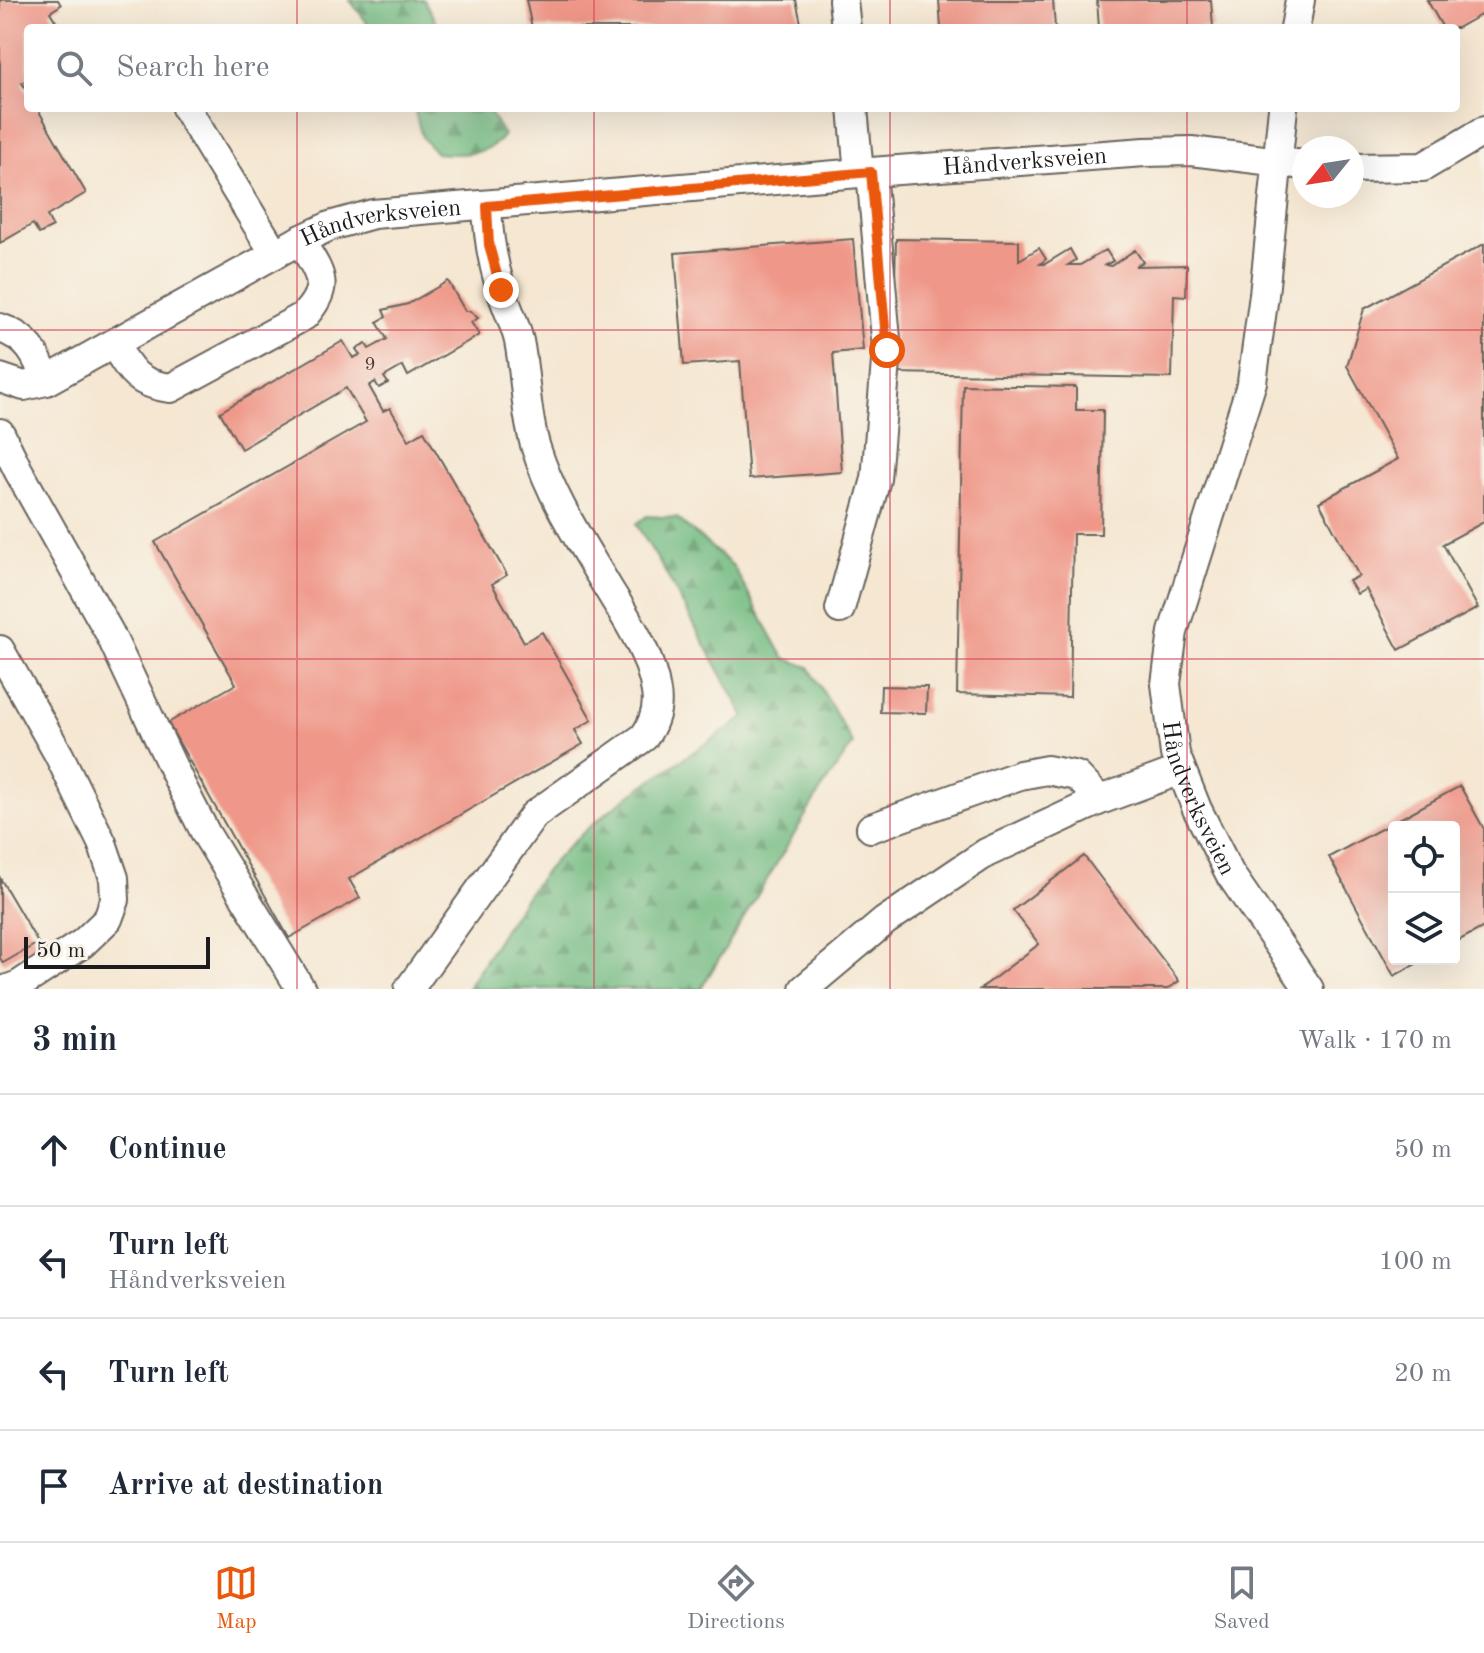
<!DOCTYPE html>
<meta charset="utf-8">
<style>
body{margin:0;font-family:"Old Standard TT",serif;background:#f6f6f7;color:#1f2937}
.controls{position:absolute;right:24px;bottom:24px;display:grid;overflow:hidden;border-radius:8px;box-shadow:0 8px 32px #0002}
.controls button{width:72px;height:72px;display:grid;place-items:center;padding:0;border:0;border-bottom:2px solid #e0e1e3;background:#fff;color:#1f2937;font:40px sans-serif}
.compass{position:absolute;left:1292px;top:136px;width:72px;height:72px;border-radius:50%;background:#fff;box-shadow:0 8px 32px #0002;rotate:240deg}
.scale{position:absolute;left:24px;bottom:20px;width:186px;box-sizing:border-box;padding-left:8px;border:4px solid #1c1c1c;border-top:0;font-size:22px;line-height:28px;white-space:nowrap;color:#1c1c1c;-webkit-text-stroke:6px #f7f3e8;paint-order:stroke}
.stop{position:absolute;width:24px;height:24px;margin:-18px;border:6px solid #ea580c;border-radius:50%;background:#fff}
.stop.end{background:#ea580c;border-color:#fff;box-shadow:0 2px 8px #0008}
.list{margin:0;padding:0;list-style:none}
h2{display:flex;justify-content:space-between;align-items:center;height:104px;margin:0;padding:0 32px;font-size:34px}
h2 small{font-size:26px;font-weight:400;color:#747a83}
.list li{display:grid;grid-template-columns:52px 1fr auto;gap:24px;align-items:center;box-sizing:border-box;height:112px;padding:0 32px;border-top:2px solid #e0e1e3}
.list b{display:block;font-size:30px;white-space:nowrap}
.list p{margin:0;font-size:26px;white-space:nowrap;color:#747a83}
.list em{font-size:26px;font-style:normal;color:#747a83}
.icon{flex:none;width:44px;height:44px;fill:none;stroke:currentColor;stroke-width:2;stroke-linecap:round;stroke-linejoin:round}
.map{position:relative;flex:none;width:1484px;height:989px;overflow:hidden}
.search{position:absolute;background:#fff;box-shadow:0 8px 32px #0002;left:24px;right:24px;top:24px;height:88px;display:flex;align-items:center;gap:20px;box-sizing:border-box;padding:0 28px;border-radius:8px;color:#747a83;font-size:30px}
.sheet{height:552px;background:#fff}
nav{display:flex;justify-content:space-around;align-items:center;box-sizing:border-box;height:112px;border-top:2px solid #e0e1e3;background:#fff;font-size:22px;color:#747a83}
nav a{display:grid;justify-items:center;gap:4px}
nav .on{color:#ea580c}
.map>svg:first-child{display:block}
.forest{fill:url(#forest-firs);stroke:#486c50;stroke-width:2}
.building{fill:#ef9788}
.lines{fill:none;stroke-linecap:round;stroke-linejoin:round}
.minor-casing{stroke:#68635c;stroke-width:32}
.minor{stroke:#fff;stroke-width:28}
.route{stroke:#ea580c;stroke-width:10}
.grid{fill:none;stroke:#d1495b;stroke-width:2;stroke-opacity:0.55}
.labels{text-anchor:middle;stroke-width:6;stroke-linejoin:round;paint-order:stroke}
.number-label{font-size:20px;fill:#513b37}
.street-label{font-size:24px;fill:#1c1c1c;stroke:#f7f3e8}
</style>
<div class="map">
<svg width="1484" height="989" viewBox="0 0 1484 989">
<defs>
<pattern id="forest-firs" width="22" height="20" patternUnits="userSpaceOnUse" patternTransform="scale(2)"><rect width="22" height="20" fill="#74bc83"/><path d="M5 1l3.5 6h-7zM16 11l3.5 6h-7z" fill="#5e986a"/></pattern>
</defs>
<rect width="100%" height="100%" fill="#f7f3e8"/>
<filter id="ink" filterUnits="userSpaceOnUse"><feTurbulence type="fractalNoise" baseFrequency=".0125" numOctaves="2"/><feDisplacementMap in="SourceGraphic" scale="16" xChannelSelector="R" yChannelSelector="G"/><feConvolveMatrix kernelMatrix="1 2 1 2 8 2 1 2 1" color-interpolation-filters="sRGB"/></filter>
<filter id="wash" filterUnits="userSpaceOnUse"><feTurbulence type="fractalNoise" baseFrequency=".006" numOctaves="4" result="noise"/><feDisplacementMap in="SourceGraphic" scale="32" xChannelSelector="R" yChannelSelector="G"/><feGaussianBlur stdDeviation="1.8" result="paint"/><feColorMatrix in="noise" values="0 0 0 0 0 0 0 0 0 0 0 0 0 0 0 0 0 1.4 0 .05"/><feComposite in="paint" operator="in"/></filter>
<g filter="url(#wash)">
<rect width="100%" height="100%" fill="#f5e7d2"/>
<g class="forest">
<polygon points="350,0 424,0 439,28 371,28"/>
<path d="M 414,108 L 487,108 L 504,135 C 489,156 460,155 436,153 L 422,137 Z"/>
<path d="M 647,516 L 677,518 L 733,566 L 784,658 L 809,667 L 853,744 L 819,793 L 701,989 L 467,989 C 493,948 517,903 550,866 C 602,806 681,762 745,717 L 664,570 L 636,524 Z"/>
</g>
<g id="blocks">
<g class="building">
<polygon points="0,0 58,0 61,5 50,12 60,28 28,28 28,80 22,83 28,93 28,108 37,108 86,193 47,216 53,227 39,234 33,224 0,243"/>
<polygon points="526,0 796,0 802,28 532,28"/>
<polygon points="939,0 1053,0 1055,28 941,28"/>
<polygon points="1097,0 1211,0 1213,28 1099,28"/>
<polygon points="1427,0 1484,0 1484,13 1457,28 1443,28"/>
<polygon points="853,239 863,350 833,353 842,472 749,479 740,361 684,365 675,253"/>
<polygon points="896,239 1019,241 1019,260 1039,248 1046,259 1040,264 1045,264 1070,249 1076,260 1068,265 1080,265 1106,250 1113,261 1105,265 1111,266 1135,250 1143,262 1135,266 1187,265 1186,296 1174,295 1172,378 893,373"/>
<polygon points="1484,244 1484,522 1443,544 1478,608 1399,650 1366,589 1357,594 1349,581 1359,576 1319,502 1398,459 1347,366 1364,309"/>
<polygon points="448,281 465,311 470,311 478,318 471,322 479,335 408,376 403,366 384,377 388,383 379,388 375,382 369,386 383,411 390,408 409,440 424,431 507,575 492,584 524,642 542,632 592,720 575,730 583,744 349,879 360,898 289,938 168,723 236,684 155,542 366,422 346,388 241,449 220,412 343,341 353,358 360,355 356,349 366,344 369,349 387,339 377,322 386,317 383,310 408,304"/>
<polygon points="963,385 1076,387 1076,410 1103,410 1101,534 1073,534 1070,697 957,694"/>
<polygon points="881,686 927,687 926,713 880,712"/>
<polygon points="1460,786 1484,829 1484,927 1454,943 1454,827 1394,827 1394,959 1425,959 1394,976 1329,857"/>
<polygon points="1084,856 1179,981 1168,989 980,989 1039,944 1013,910"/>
<polygon points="0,878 38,943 3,963 0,958"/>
</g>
</g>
</g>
<g filter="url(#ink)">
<use href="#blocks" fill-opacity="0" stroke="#68635c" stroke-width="2"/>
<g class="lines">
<g class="minor-casing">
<g id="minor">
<polyline points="843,0 846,28"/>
<polyline points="1295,28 1300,0"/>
<polyline points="186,108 275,254"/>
<polyline points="853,108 859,173"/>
<path id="s1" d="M 1283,108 L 1264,295 L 1252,382 L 1173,632 L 1166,684 L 1175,754 L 1197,809 L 1230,874 L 1309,989"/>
<polyline points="1352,168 1423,167 1484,131"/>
<path d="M 0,328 C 28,337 37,355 46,381"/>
<path d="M 114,344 C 131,372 137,384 171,388 L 304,316 C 333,284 319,273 300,240"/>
<path id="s2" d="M 0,378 L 24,386 L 46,381 L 300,240 L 330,226 L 373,214 L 871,172 L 1145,152 L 1191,151 L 1304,165"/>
<polyline points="0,433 18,470 109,632 181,785 206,834 301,989"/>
<polyline points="840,609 876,479 887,350 871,172"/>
<polyline points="0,650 59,755 102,843 114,878 115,900 108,919 83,943 19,985 8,989"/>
<polyline points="871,828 1020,775 1047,770 1077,776 1100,800"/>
<path d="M 409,989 L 534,815 L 644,737 C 654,723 659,709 656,692 C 651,655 627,619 608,588 C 581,542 552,499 536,448 C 525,413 526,376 519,341 C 515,323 506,307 501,289 C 492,261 488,235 487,206"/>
<polyline points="804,989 885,921 986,853 1100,800 1181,770"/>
</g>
</g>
<use href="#minor" class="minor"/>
</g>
</g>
<g class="lines" filter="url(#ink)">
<polyline class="route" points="501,290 489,245 487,206 871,172 887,350"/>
</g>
<path class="grid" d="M 297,0 L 297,28M 594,0 L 594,28M 890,0 L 890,28M 1187,0 L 1187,28M 297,108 L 297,989M 594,108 L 594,989M 890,108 L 890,989M 1187,108 L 1187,989M 0,330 L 1484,330M 0,659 L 1484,659"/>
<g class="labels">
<g class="number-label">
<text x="370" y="370">9</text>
</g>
<g class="street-label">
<text dy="8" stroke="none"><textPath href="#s2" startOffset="1070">Håndverksveien</textPath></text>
<text dy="8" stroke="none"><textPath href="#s2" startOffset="422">Håndverksveien</textPath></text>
<text dy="8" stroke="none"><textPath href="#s1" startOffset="710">Håndverksveien</textPath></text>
</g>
</g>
</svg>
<div class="controls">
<button><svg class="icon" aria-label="locate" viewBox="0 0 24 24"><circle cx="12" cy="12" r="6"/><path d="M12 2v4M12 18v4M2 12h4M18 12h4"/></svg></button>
<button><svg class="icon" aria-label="layers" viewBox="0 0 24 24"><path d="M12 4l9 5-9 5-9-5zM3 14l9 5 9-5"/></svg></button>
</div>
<svg class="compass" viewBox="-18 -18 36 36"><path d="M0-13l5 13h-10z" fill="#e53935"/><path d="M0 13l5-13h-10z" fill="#747a83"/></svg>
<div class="scale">50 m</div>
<div class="stop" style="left:887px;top:350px"></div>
<div class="stop end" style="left:501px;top:290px"></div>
<div class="search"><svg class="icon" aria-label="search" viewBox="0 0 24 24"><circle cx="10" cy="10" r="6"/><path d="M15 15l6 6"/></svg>Search here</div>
</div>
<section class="sheet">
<h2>3 min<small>Walk · 170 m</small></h2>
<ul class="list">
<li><svg class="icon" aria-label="ahead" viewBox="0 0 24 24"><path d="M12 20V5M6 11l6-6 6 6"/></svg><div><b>Continue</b></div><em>50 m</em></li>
<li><svg class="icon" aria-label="left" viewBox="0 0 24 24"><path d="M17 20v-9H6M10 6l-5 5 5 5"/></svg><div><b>Turn left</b><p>Håndverksveien</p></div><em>100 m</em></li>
<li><svg class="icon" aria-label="left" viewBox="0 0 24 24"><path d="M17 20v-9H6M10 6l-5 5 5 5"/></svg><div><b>Turn left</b></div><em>20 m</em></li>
<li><svg class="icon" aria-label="arrive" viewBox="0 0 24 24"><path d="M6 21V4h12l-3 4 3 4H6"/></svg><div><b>Arrive at destination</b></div></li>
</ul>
</section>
<nav>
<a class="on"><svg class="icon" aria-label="map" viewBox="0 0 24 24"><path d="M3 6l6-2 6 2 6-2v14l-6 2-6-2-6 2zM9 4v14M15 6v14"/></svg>Map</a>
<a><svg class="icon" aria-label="directions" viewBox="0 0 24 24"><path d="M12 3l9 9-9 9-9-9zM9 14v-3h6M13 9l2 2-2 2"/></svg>Directions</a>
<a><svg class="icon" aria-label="saved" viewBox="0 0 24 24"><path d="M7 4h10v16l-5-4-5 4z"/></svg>Saved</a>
</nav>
